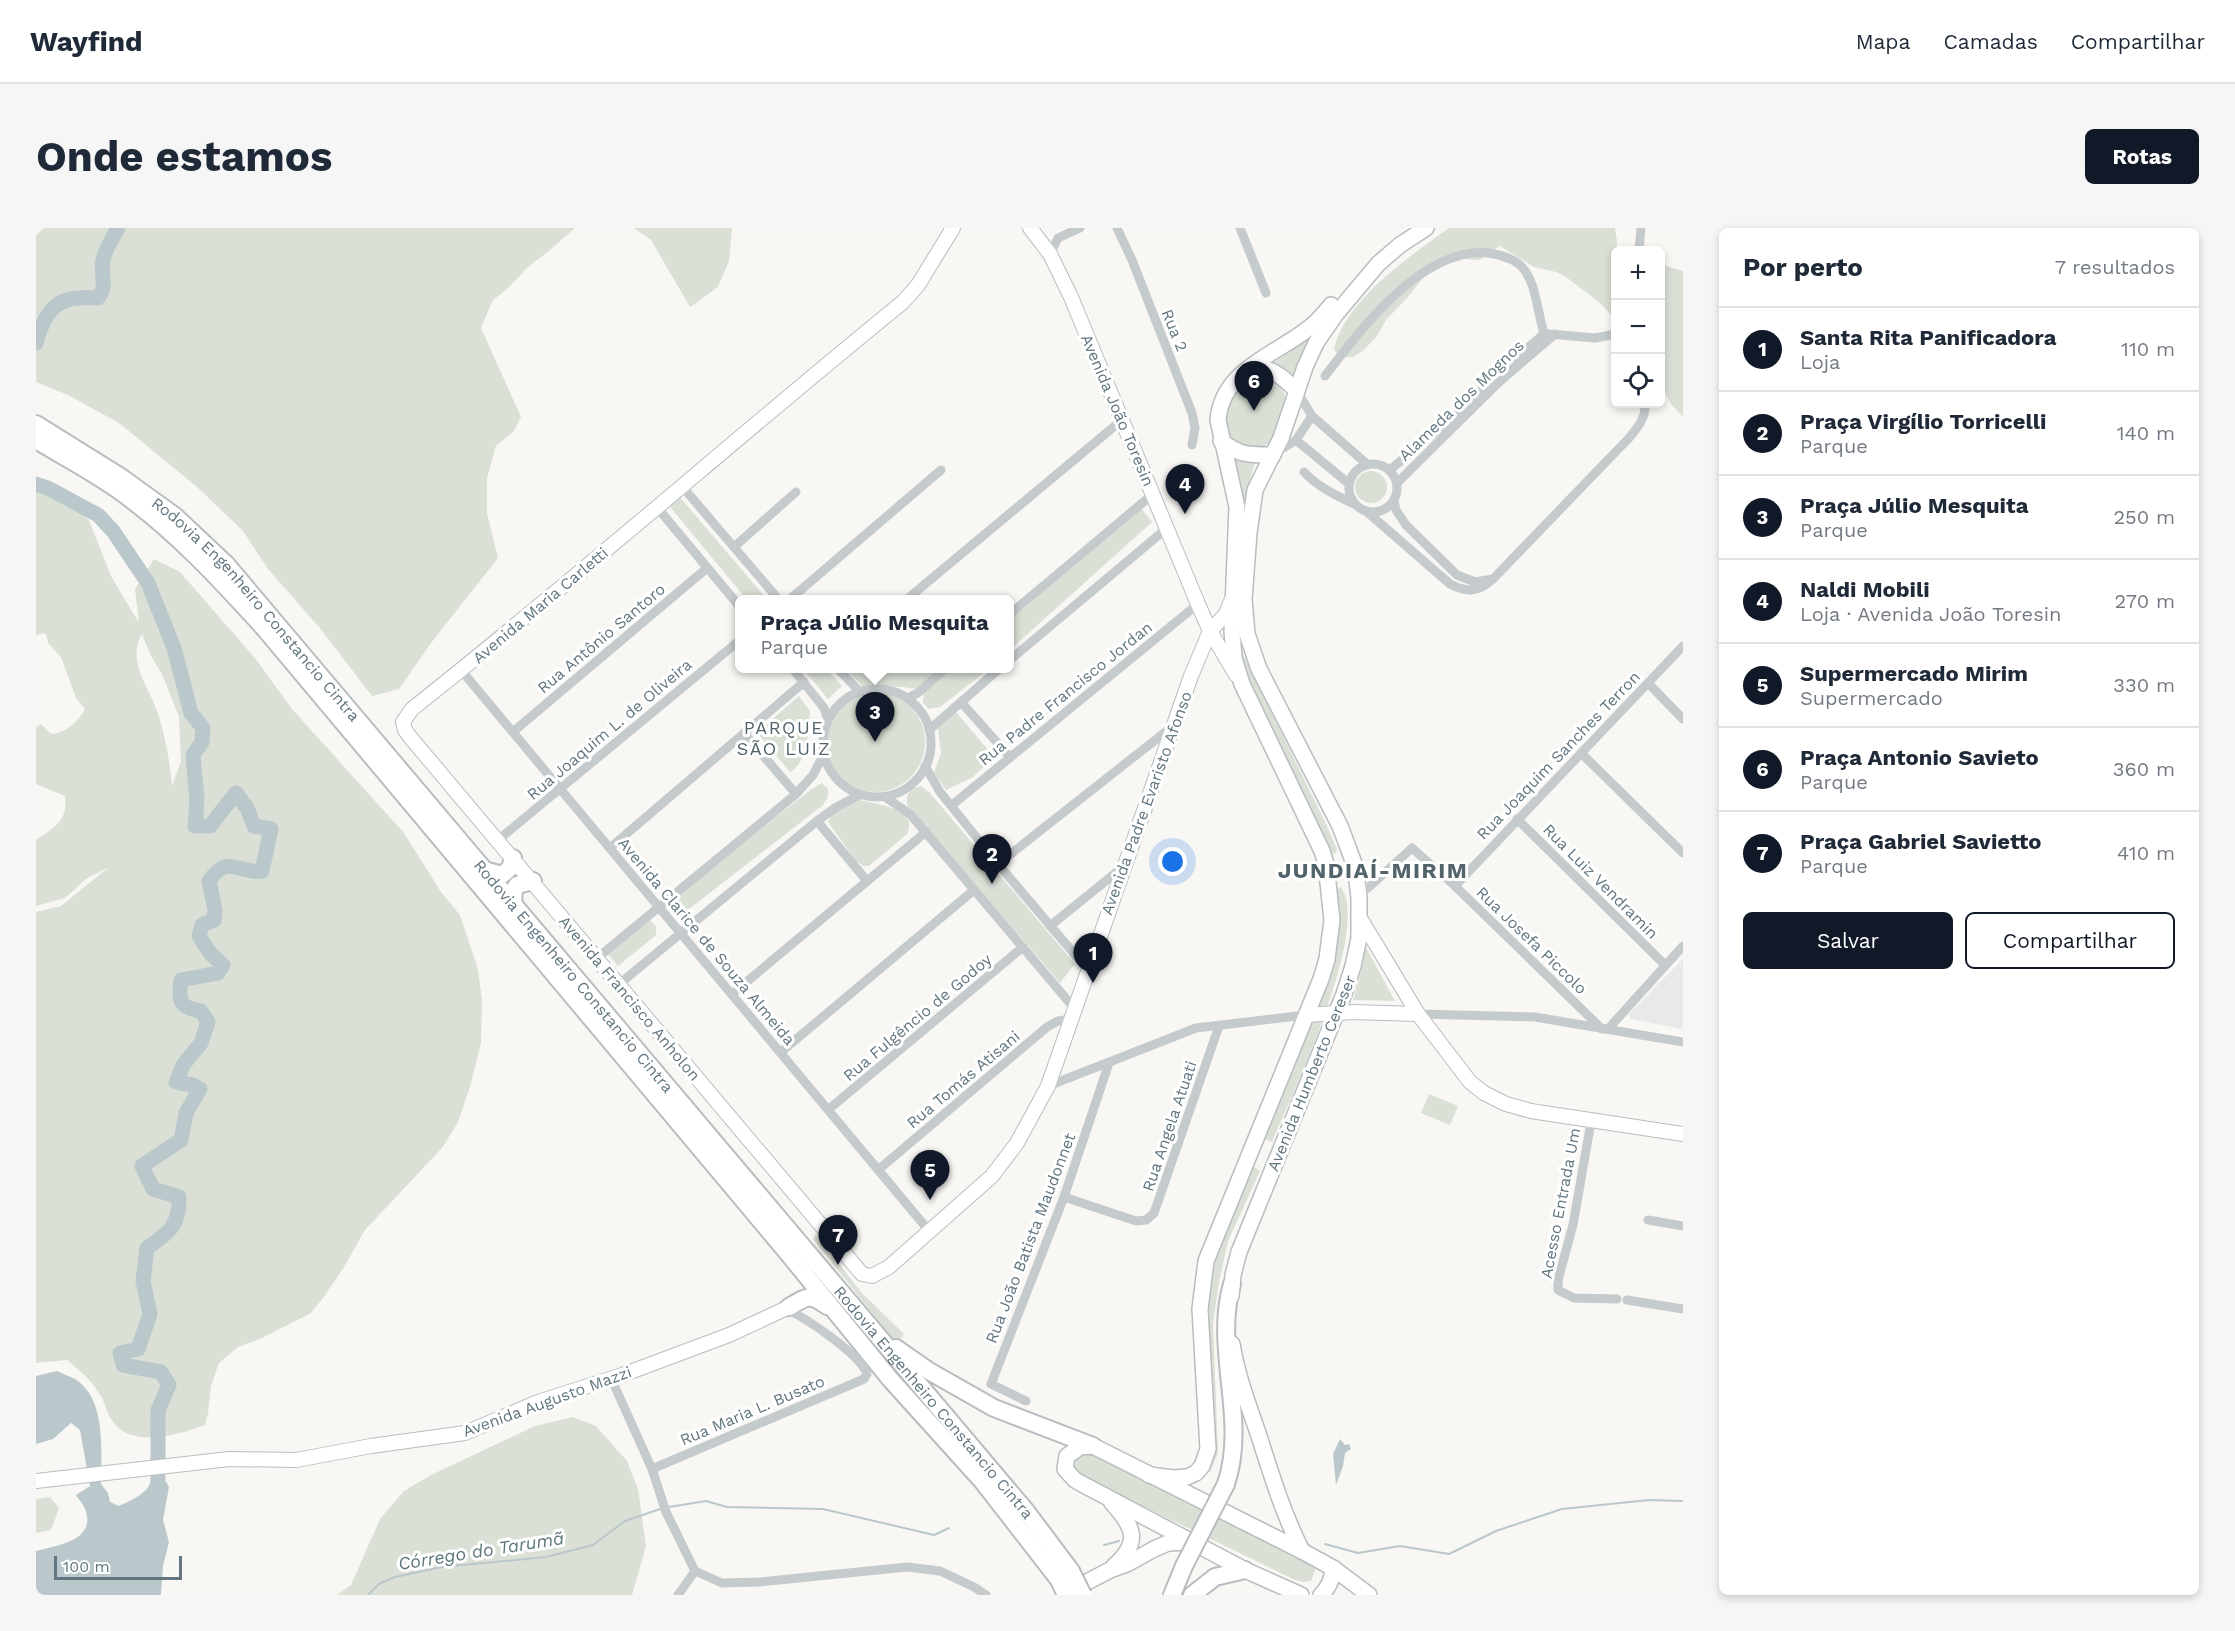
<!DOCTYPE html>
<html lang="pt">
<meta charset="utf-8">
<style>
body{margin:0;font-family:"Work Sans",sans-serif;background:#f6f6f7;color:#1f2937}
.controls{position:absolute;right:18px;top:18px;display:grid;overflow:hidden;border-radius:9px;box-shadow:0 3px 9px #0003}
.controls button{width:54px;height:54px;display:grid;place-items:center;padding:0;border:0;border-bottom:2px solid #e0e1e3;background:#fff;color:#1f2937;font:30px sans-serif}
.scale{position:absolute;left:18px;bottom:15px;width:128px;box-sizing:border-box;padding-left:6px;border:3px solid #617681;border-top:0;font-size:16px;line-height:21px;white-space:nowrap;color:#617681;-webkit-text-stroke:4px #fff;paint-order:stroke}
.you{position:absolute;left:1137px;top:634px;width:21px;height:21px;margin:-15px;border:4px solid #fff;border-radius:50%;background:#1a73e8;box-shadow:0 0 0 9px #1a73e833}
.badge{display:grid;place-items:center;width:39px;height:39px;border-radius:50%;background:#111827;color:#fff;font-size:20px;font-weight:700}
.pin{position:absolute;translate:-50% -50px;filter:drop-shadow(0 2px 3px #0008)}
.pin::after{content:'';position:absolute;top:32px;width:21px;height:18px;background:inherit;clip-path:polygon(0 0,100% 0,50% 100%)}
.popup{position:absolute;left:699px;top:367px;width:279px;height:78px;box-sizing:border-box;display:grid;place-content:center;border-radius:9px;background:#fff;filter:drop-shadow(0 2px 4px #0005);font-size:20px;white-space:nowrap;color:#747a83}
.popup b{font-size:22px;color:#1f2937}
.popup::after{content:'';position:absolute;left:50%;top:100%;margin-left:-12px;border:12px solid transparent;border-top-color:#fff}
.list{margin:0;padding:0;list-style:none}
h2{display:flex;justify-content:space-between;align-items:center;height:78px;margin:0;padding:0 24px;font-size:26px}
h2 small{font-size:20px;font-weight:400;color:#747a83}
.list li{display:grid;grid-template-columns:39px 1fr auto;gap:18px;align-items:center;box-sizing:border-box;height:84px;padding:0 24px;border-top:2px solid #e0e1e3}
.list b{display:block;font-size:22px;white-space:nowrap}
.list p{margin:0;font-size:20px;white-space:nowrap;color:#747a83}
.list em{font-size:20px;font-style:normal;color:#747a83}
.actions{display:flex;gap:12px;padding:18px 24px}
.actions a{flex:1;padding:14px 0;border:2px solid #111827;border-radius:9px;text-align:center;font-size:21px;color:#111827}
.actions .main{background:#111827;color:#fff}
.icon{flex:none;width:33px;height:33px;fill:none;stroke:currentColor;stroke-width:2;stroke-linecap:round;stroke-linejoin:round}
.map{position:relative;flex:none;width:1647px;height:1367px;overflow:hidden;border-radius:9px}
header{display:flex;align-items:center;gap:36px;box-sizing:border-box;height:84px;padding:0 30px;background:#fff;border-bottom:2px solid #e0e1e3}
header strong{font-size:28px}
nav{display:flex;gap:33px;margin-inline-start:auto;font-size:21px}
.intro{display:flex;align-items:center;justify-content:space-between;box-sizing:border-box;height:144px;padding:0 36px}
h1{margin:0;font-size:42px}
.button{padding:15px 27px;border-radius:9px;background:#111827;color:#fff;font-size:21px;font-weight:700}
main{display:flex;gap:36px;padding:0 36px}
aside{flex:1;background:#fff;border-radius:9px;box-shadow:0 3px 9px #0003}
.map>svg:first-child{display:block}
.built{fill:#e8e9e8}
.green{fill:#dae0d5;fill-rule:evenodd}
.water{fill:#bac8cb}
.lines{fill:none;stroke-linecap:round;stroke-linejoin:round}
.stream{stroke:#bac8cb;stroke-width:2}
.river{stroke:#bac8cb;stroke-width:15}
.secondary-casing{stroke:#b7bec1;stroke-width:16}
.primary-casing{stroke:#b8bdc0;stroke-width:18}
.highway-casing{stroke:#b9bdc0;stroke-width:20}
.street{stroke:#c5cacc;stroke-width:9}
.secondary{stroke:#fff;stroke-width:14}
.primary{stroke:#fff;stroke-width:15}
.highway{stroke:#fff;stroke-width:16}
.highway-bridge-casing{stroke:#b9bdc0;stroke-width:20;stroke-linecap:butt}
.highway-bridge{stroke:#fff;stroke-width:16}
.labels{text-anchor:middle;stroke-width:6;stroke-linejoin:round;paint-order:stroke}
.street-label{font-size:16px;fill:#617681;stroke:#fff}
.neighbourhood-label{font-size:18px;letter-spacing:1.5px;fill:#53636c;stroke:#fff}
.water-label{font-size:18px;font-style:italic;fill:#5c767c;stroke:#fff}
.district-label{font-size:22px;font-weight:bold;letter-spacing:1.5px;fill:#53636c;stroke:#fff}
</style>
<header>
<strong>Wayfind</strong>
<nav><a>Mapa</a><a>Camadas</a><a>Compartilhar</a></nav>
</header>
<div class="intro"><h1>Onde estamos</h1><a class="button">Rotas</a></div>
<main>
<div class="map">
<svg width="1647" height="1367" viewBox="0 0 1647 1367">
<rect width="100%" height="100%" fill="#f8f7f4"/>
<polygon class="built" points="1647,731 1647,801 1595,791 1593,786"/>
<g class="green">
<polygon points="8,0 539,0 513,23 493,38 471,61 457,72 445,100 485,189 478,203 460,218 451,250 451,285 462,330 395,415 363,461 336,468 283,399 232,341 207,303 160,258 83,195 32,167 0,154 0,7"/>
<polygon points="598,0 696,0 693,33 682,59 654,79 615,12"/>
<path d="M 1413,0 L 1579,0 L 1581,13 L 1579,91 L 1564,75 L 1530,49 L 1520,44 L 1498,39 L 1464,18 L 1444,32 L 1415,30 L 1390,46 L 1372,69 L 1350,92 L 1341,108 L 1327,123 L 1317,129 L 1304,130 L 1298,121 C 1309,72 1374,28 1413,0 Z"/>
<polygon points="1624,36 1647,43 1647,189 1635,176 1625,157"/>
<polygon points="1275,109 1256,150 1247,141 1235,136"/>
<path d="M 1226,145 C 1236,150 1246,157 1249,168 C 1252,176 1248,183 1245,190 C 1243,196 1242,203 1239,208 C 1225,230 1201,217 1187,203 L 1191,173 L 1214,147 Z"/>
<polygon points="1194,227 1205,232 1219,234 1212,259 1209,286"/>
<circle cx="1335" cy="259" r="16"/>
<path d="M 0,262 L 39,280 L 53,292 L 75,348 L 103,395 L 99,361 L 118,331 L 144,344 L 219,430 L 256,481 L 368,605 L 405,664 L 424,687 L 442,741 L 446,772 L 445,815 L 434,859 L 422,894 L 406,920 L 329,1002 L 308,1039 L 287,1070 L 275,1085 L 224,1111 L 202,1119 L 183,1135 L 175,1158 L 172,1185 L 169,1197 C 142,1207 93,1222 75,1191 C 71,1185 69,1176 66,1170 C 57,1154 45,1143 31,1132 L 0,1135 L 0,684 L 25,678 L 73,639 L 50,651 L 29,670 L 0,678 L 0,612 C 19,599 32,593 29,568 L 0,556 L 0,499 L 5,496 L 15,506 C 29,506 43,493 49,481 L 40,470 L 25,429 L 12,415 L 10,406 L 6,405 L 0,408 ZM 106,406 L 115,428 L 126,446 L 143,489 L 145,533 L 136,558 C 134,535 130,512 123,489 C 116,463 89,433 106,406 Z"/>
<polygon points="642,267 731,371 710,371 631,275"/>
<polygon points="1106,281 1116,294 974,422 974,392"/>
<polygon points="1201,414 1290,596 1301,621 1299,626 1294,624 1208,446"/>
<polygon points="767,441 790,441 806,458 792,471"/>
<path d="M 809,441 L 894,441 L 898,446 L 881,461 C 863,458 846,457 828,460 Z"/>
<polygon points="916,441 953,441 904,479 893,481 887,475 888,464"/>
<circle cx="839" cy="514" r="50"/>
<path d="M 763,468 L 774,483 C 772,501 773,534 754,544 L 723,507 L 725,501 Z"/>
<polygon points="920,484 958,529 937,549 910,562 898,545 905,525 902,500"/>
<polygon points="786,555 792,561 792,569 787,577 648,685 641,686 633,672 777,560"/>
<polygon points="885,558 893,564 1039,736 1024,755 871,577 871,568 876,561"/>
<path d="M 818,571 C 834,575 885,579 871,606 L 833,638 L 827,638 L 820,633 L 792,594 L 795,588 Z"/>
<path d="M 1305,659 C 1335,702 1256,866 1236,914 L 1228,911 L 1279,786 L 1300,662 Z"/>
<polygon points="612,691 620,698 620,707 582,738 571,725"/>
<polygon points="1328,716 1359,773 1317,772 1325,744"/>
<polygon points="1393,866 1422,878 1414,897 1385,885"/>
<polygon points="1216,938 1224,943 1192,1013 1183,1054 1177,1095 1182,1225 1174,1244 1177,1209 1169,1103 1173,1037"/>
<polygon points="780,1006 825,1064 868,1106 861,1116 777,1011"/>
<polygon points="537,1189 560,1198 591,1233 602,1261 610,1318 596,1367 301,1367 315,1357 344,1291 368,1263 395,1247 499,1198"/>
<polygon points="1051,1225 1274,1334 1280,1340 1275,1353 1267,1354 1259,1352 1043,1247 1036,1239 1040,1226"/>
<polygon points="14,1269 23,1280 15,1302 0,1305 0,1271"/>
</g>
<g class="water">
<path d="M 21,1143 C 27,1146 33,1148 39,1151 C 71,1171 65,1224 65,1256 L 72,1265 L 74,1274 L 83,1278 C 96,1272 111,1266 116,1252 L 130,1254 L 133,1259 L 127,1292 L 133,1314 L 127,1338 L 125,1367 L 0,1367 L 0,1323 C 19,1318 59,1313 50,1284 C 49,1278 43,1272 40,1267 L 54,1258 L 44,1202 L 35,1195 L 17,1211 L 0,1216 L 0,1148 Z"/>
<polygon points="1304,1211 1309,1217 1313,1216 1315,1221 1309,1225 1307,1238 1300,1257 1297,1226"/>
</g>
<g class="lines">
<g class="stream">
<polyline points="633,1279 670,1273 691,1279 787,1281 898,1307 913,1300"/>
<polyline points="1289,1316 1322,1325 1364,1318 1413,1326 1460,1303 1526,1281 1613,1272 1647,1273"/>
<polyline points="1068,1317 1083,1313"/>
<polyline points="332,1367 343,1356 359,1349 406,1339 510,1329 557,1317 589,1293 627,1280"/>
</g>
<g class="river">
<path d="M 0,115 C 6,93 16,70 43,70 C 49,69 55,70 62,70 C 72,57 64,46 67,32 C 69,21 77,10 82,0"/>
<path d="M 0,256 L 12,260 L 62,287 L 77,303 L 112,355 L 138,420 L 155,485 L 167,500 L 166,514 L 157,527 L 161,571 L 159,598 L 174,598 L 200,565 L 211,580 L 218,598 L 235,601 L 226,643 C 202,647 193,624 173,653 L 179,682 L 178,692 L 166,697 L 163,708 L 174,725 L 187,737 L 182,745 L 145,752 C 142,772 143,780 165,783 L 172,794 L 165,815 L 147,837 L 140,854 L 157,857 L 164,861 L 150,885 L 145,912 L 106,938 L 117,961 L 143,969 C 144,997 133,1005 111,1020 L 107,1053 L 114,1086 L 102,1121 L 84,1125 L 87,1137 L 125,1144 L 133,1157 L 122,1182 L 122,1254 L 117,1271"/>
</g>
<g class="secondary-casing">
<g id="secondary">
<path d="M 917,0 L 882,57 L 867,74 C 702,208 543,349 376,481 L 367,494 L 369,502 L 374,509 L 826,1046 L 836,1048 L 853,1039 L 956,948 L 981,915 L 1012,858 L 1155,448 L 1174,403 L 1190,386 L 1195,373"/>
<polyline points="994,0 1014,26 1035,69 1162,376 1174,403 1200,447"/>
<polyline points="1324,690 1382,786 1434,854 1448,865 1470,876 1495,883 1647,906"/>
<polyline points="1270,787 1317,784 1382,786"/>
<polyline points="0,1253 193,1231 260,1232 335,1218 429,1205 502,1174 586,1147 693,1107 753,1079"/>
</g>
</g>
<g class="primary-casing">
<g id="primary">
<path d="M 1212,141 C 1233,136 1247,149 1261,163"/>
<path d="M 1185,213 C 1205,228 1213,227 1237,227"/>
<polyline points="1195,1068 1197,1047 1203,1024 1308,766 1317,738 1323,710 1323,669 1319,638 1304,598 1223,441 1211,406 1208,371 1213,305 1219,262 1245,210 1269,139 1280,115 1300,86 1342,36 1364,17 1390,0"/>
<path d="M 1196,1116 C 1201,1147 1212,1176 1222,1205 C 1235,1246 1247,1285 1266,1323"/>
<path d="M 1113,1247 L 1138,1250 L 1151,1249 L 1160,1245 L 1166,1238 L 1172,1221 L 1164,1081 L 1170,1033 L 1285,751 L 1291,731 L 1296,692 L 1290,636 L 1286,623 L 1206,456 L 1198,430 L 1196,403 L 1201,279 L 1182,192 C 1186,143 1236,128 1269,103 C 1279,96 1288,86 1295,77"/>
<path d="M 1076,1275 C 1098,1299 1105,1314 1078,1338"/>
<polyline points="1032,1364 1074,1342 1091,1336 1118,1321 1132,1315 1153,1314"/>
<polyline points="1265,1367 1209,1342 1048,1257 1039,1252 1029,1241 1031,1228 1044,1219 1057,1218 1266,1323 1297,1340 1333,1367"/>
<path d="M 1285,1367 C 1293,1359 1296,1352 1297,1340"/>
</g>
</g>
<g class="highway-casing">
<g id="highway">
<path id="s1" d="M 0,196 L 85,249 L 139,288 L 190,336 L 990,1283 L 1035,1343"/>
<path d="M 0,212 C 31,231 65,248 93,270 C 144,308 186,354 228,400 L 755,1029 L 854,1151 L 947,1254 L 1023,1352"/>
<polyline points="448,642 466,647 474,640 477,630"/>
<polyline points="477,676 478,662 481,657 497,653"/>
<path d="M 753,1079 C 772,1068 773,1065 791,1078"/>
<polyline points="860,1120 893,1143 958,1180 1057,1218"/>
<path d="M 1190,1256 C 1212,1191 1177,1122 1196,1056"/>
<polyline points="1136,1367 1148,1338"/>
<polyline points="1156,1367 1179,1349 1209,1342"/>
</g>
</g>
<g class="street">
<polyline points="1081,0 1096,32 1156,185 1159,200 1156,217"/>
<polyline points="1204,0 1230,65"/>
<polyline points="1603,22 1605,0"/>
<polyline points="1014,26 1022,10 1044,0"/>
<polyline points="1513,106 1559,110 1580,106"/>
<polyline points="1473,136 1508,106"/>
<path d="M 1289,148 C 1324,102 1387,18 1453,25 C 1464,27 1478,30 1486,39 C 1502,56 1501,91 1511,113"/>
<polyline points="1261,163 1276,188 1332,237"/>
<polyline points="1260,212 1312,255"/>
<polyline points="1241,224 1260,212 1276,188"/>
<circle cx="1337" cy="260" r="24"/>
<polyline points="1354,242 1422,185 1452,156"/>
<path d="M 1268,244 C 1282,259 1299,267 1318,276"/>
<polyline points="1361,255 1462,155 1519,106"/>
<polyline points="645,257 743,372"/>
<polyline points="1358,273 1360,282 1370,297 1421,347 1439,354 1457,351"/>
<polyline points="620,278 704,379"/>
<path d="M 1330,283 L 1414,356 C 1431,365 1443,364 1457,351 L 1593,210 C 1602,199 1610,190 1609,176"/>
<polyline points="698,319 760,264"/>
<polyline points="753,372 905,242"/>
<polyline points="870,372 1086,192"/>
<polyline points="974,386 1117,266"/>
<polyline points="974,432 1131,300"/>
<polyline points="756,440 788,480 792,492"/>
<polyline points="801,440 824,464"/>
<polyline points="425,442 894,1004"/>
<polyline points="1612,455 1647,491"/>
<circle cx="841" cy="515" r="54"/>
<polyline points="871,470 882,465 910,440"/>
<polyline points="925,474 974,529"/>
<polyline points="893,502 964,440"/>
<polyline points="478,503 671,340"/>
<polyline points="708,505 760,566"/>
<polyline points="1545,525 1647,625"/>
<polyline points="889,538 904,564 962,636 1052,742"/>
<polyline points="849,569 874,586 1038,780"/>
<polyline points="916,577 1162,376"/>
<polyline points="1481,591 1629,737"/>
<polyline points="781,593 831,653"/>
<polyline points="462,612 704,412"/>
<polyline points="574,620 768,454"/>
<polyline points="962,636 1137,498"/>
<polyline points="1419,658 1647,418"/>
<polyline points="1322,662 1332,660 1376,620 1419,658 1566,801"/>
<polyline points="1014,698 1087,639"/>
<polyline points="560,731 760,566 777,547 788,526"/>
<polyline points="582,757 781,593 799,580 823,567"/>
<polyline points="696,766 890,604"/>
<polyline points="1382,786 1499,789 1647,814"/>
<polyline points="1572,801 1647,718"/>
<polyline points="745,824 938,662"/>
<polyline points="1012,858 1160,800 1270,787"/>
<polyline points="793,881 987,719"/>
<polyline points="1555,894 1537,997 1522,1052 1522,1062 1538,1070 1581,1071"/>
<polyline points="842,942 1011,799 1022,793 1035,791"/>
<polyline points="1028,969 1100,993 1110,992 1118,985 1183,798"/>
<polyline points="1612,992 1647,998"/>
<polyline points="1591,1072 1647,1081"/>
<polyline points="575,1150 616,1241 630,1284 659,1343 686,1355 723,1354 871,1339 904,1343 938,1359 950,1367"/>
<polyline points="990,1173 955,1156 1028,969 1073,835"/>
<path d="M 616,1241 L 828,1151 L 831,1146 C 824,1126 770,1090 750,1081"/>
<polyline points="642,1367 659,1343"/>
</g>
<use href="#secondary" class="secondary"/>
<use href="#primary" class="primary"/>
<use href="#highway" class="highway"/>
<g class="highway-bridge-casing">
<g id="highway-bridge">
<polyline points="1148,1338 1190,1256"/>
<polyline points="1035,1343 1047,1367"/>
<polyline points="1023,1352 1030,1367"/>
</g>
</g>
<use href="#highway-bridge" class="highway-bridge"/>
</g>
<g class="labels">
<g class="street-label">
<text transform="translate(1139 102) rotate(68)" y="6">Rua 2</text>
<text transform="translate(1425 172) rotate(-44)" y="6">Alameda dos Mognos</text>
<text transform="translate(1082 182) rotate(67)" y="6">Avenida João Toresin</text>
<text transform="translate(504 377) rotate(-40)" y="6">Avenida Maria Carletti</text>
<text dy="6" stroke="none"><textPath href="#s1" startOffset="290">Rodovia Engenheiro Constancio Cintra</textPath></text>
<text transform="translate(565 410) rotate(-40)" y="6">Rua Antônio Santoro</text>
<text transform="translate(1029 465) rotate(-39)" y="6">Rua Padre Francisco Jordan</text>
<text transform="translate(573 501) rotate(-40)" y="6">Rua Joaquim L. de Oliveira</text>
<text transform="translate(1522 527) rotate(-46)" y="6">Rua Joaquim Sanches Terron</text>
<text transform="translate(1110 575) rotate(-70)" y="6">Avenida Padre Evaristo Afonso</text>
<text transform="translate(1565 653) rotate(45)" y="6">Rua Luiz Vendramin</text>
<text transform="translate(1496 712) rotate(44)" y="6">Rua Josefa Piccolo</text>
<text transform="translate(671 713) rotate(50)" y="6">Avenida Clarice de Souza Almeida</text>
<text dy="6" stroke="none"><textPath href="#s1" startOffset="776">Rodovia Engenheiro Constancio Cintra</textPath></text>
<text transform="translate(594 770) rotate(50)" y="6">Avenida Francisco Anholon</text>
<text transform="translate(881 789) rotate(-40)" y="6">Rua Fulgêncio de Godoy</text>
<text transform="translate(1275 845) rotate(-68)" y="6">Avenida Humberto Cereser</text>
<text transform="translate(927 851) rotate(-40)" y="6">Rua Tomás Atisani</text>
<text transform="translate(1133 898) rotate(-71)" y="6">Rua Angela Atuati</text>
<text transform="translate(1524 975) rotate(-79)" y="6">Acesso Entrada Um</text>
<text transform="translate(994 1010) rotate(-69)" y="6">Rua João Batista Maudonnet</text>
<text transform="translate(511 1173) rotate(-20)" y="6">Avenida Augusto Mazzi</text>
<text dy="6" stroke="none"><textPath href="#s1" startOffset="1334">Rodovia Engenheiro Constancio Cintra</textPath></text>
<text transform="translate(716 1182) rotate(-23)" y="6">Rua Maria L. Busato</text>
</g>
<g class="neighbourhood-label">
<text x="748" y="506">PARQUE<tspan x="748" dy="21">SÃO LUIZ</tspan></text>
</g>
<g class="water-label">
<text transform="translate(445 1323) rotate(-9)" y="6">Córrego do Tarumã</text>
</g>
<g class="district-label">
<text x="1337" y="650">JUNDIAÍ-MIRIM</text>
</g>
</g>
</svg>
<div class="controls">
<button>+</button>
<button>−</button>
<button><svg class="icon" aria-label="locate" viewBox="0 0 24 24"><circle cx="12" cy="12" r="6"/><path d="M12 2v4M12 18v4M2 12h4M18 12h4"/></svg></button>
</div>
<div class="scale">100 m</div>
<div class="you"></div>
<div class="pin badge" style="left:1057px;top:755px">1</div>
<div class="pin badge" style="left:956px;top:656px">2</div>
<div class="pin badge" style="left:839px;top:514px">3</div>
<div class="popup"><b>Praça Júlio Mesquita</b>Parque</div>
<div class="pin badge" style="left:1149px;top:286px">4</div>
<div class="pin badge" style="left:894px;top:972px">5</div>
<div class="pin badge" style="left:1218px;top:183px">6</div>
<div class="pin badge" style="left:802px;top:1037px">7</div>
</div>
<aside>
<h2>Por perto<small>7 resultados</small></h2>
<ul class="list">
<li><span class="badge">1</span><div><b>Santa Rita Panificadora</b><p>Loja</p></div><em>110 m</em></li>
<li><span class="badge">2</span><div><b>Praça Virgílio Torricelli</b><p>Parque</p></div><em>140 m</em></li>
<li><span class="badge">3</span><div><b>Praça Júlio Mesquita</b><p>Parque</p></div><em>250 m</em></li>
<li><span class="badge">4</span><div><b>Naldi Mobili</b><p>Loja · Avenida João Toresin</p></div><em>270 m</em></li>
<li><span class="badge">5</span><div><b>Supermercado Mirim</b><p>Supermercado</p></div><em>330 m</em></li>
<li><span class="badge">6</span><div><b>Praça Antonio Savieto</b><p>Parque</p></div><em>360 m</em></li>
<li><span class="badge">7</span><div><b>Praça Gabriel Savietto</b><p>Parque</p></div><em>410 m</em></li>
</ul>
<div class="actions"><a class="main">Salvar</a><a>Compartilhar</a></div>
</aside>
</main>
